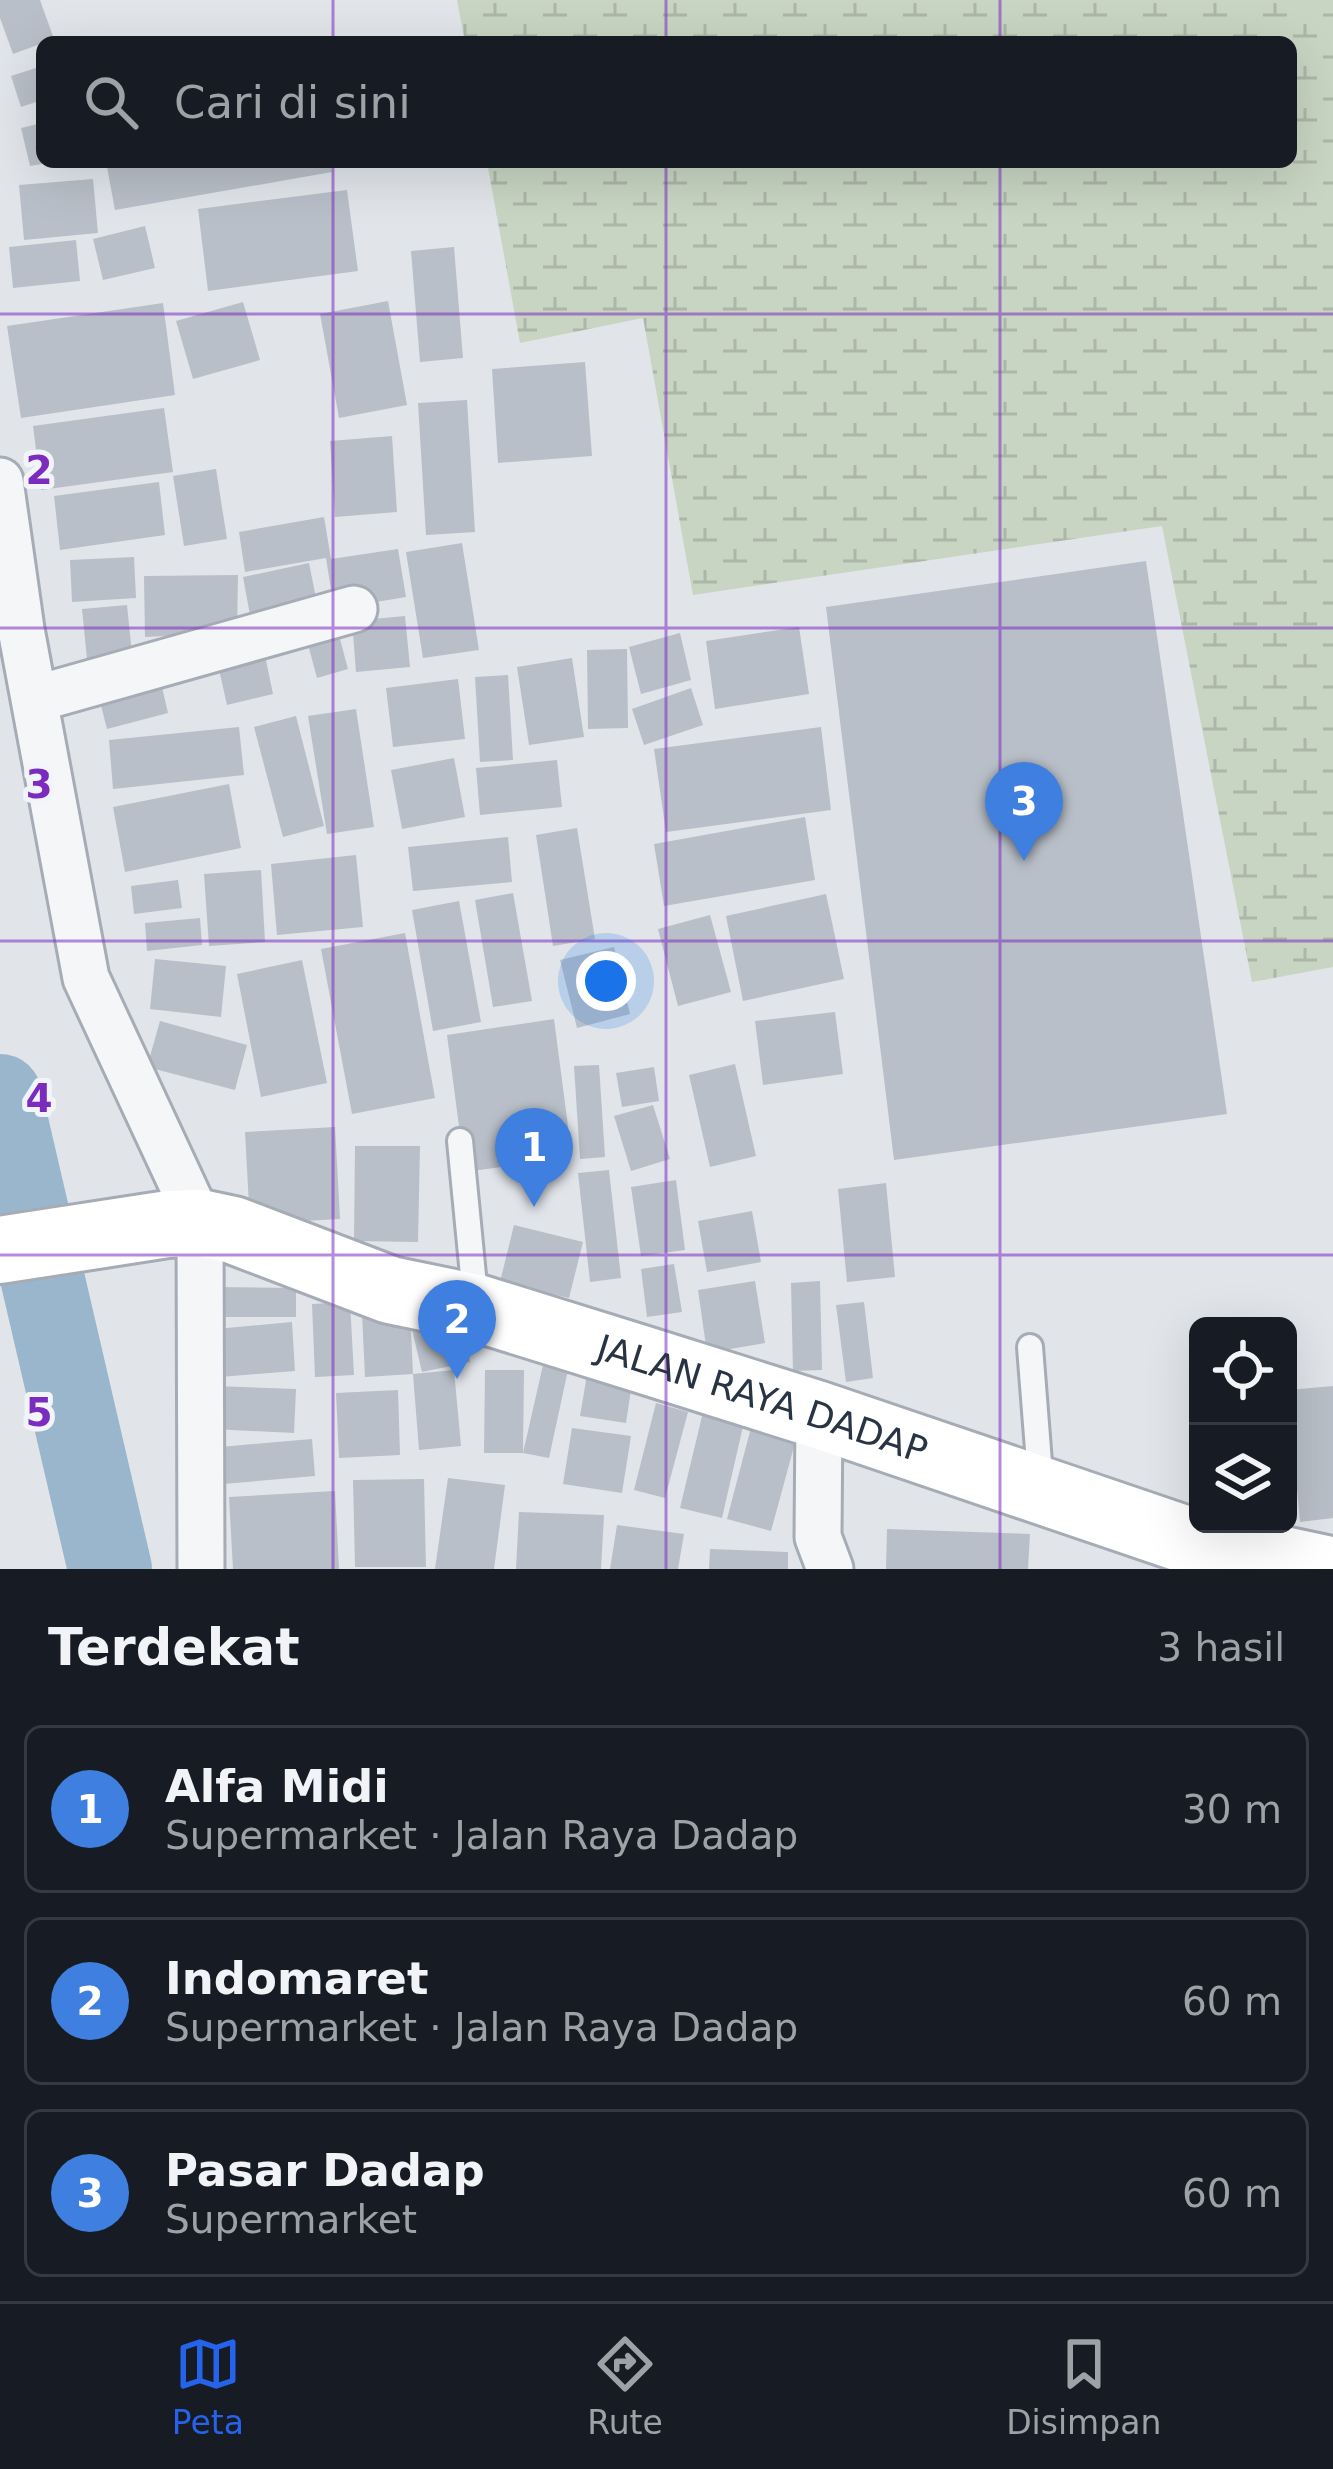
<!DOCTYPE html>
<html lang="id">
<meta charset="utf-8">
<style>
body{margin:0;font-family:"DejaVu Sans",sans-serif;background:#242831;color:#f1f3f6}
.controls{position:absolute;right:36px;bottom:36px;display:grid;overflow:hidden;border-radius:18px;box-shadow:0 12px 48px #0002}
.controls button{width:108px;height:108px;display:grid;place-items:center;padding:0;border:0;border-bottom:3px solid #363941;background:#171b24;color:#f1f3f6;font:60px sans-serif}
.you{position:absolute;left:606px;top:981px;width:42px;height:42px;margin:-30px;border:9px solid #fff;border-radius:50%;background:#1a73e8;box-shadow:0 0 0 18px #1a73e833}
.badge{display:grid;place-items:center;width:78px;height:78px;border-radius:50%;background:#2563eb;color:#fff;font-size:39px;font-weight:700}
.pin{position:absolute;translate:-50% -99px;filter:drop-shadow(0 3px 6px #0008)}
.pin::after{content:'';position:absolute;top:63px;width:42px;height:36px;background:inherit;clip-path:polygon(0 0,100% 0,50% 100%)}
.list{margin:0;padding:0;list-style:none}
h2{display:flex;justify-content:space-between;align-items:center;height:156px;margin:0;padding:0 48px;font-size:51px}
h2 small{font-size:39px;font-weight:400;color:#9ea1a6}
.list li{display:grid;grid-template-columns:78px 1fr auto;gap:36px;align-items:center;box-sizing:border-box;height:168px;margin:0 24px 24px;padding:0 24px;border:3px solid #363941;border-radius:18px}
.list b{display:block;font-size:45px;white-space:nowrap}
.list p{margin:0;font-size:39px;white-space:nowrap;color:#9ea1a6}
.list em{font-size:39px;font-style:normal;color:#9ea1a6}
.icon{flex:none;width:66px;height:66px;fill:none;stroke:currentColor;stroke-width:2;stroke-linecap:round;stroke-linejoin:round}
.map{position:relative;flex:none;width:1333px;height:1569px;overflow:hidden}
.search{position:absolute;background:#171b24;box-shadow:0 12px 48px #0002;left:36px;right:36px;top:36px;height:132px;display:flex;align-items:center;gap:30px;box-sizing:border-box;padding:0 42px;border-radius:18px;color:#9ea1a6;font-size:45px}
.sheet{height:732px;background:#171b24}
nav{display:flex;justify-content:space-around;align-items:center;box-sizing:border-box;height:168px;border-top:3px solid #363941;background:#171b24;font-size:33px;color:#9ea1a6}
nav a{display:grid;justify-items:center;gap:6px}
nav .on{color:#2563eb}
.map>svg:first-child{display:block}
.wetland{fill:url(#wetland-marsh)}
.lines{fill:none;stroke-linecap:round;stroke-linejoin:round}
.river{stroke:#9ab6cc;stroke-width:84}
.building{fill:#b8bfc8}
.lane-casing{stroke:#a6acb5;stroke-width:30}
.street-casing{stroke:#a6acb5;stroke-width:51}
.secondary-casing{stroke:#a6acb5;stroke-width:72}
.lane{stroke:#f4f6f8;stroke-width:24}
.street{stroke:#f4f6f8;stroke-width:45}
.secondary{stroke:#fff;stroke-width:66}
.grid{fill:none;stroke:#7b2cbf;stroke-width:3;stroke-opacity:0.55}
.labels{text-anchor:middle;stroke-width:10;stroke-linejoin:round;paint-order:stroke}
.street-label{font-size:36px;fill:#283443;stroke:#f1f4f8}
.grid-label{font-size:39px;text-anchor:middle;font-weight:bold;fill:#7b2cbf;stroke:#f1f4f8;stroke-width:10;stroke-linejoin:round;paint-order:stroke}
</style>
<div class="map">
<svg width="1333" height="1569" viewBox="0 0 1333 1569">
<defs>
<pattern id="wetland-marsh" width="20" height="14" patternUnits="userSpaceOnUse" patternTransform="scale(3)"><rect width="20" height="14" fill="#c8d5c2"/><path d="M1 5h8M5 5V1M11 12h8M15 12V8" fill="none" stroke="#acb7a8"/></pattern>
</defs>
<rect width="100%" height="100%" fill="#e1e5ea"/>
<polygon class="wetland" points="457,0 1333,0 1333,967 1252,982 1162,526 693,595 643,318 520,343 487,162 1291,162 1291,42 465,42"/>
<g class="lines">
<polyline class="river" points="0,1096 110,1569"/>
</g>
<g class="building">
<polygon points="0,0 40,0 54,39 13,54 0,18"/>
<polygon points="42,66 42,100 21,107 11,76"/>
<polygon points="42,123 42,164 30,166 21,128"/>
<polygon points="106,162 330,162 332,172 115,210"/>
<polygon points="93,179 98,233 24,240 19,185"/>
<polygon points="347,190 358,271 208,291 198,209"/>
<polygon points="145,226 155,268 103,280 93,239"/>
<polygon points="76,240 80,281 13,288 9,247"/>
<polygon points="454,247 463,358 420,362 411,251"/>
<polygon points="388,301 407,405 339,418 320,314"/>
<polygon points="243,302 260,360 193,379 176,321"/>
<polygon points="163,303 175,395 21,418 7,326"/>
<polygon points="585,362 592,456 498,463 492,369"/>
<polygon points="467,400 475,532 426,535 418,403"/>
<polygon points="164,408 173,472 41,490 33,426"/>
<polygon points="392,436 397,512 335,517 330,441"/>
<polygon points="216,469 227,539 184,546 173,476"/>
<polygon points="159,482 165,535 60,550 54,496"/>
<polygon points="324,517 331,559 398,549 406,597 334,609 326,558 245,572 239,532"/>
<polygon points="462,543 479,650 423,658 406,552"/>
<polygon points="134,557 136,598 72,602 70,560"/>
<polygon points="1146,561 1227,1114 894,1160 826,607"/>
<polygon points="309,563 319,613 252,626 243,577"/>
<polygon points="238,575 237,632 145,637 144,576"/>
<polygon points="127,605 132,654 87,659 82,609"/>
<polygon points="405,616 410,667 356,672 352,621"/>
<polygon points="799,627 809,694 715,709 706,641"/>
<polygon points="337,628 348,669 317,678 306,637"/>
<polygon points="680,633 691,680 641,694 629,647"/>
<polygon points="263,646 273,694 227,705 216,656"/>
<polygon points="627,649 628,728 588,729 587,650"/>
<polygon points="572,658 584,737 529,745 517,667"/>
<polygon points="158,670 168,713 107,729 96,686"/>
<polygon points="508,675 513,760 480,762 475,677"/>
<polygon points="458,679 465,739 393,747 386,688"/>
<polygon points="691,688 703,725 644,745 632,709"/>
<polygon points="356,709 374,827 327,834 308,716"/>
<polygon points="296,716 324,826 283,837 254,727"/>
<polygon points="239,727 244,775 113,789 109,740"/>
<polygon points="821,727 831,810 666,832 654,749"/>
<polygon points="454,758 465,817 402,829 391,770"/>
<polygon points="557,760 562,807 480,815 476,768"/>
<polygon points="229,784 241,848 125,872 113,807"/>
<polygon points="805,817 815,880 664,906 654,844"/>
<polygon points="577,828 595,939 553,946 536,835"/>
<polygon points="508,837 512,882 413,891 408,847"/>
<polygon points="356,855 363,927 277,935 271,864"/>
<polygon points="261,870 265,942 209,946 204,874"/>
<polygon points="178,880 182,908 134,914 131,886"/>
<polygon points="513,893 532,1001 493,1007 475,900"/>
<polygon points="826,894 844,979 743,1001 726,916"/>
<polygon points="459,901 481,1022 433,1031 412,910"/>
<polygon points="710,915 731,992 678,1006 658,929"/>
<polygon points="200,918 202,945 147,951 145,923"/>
<polygon points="405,933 435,1098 352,1114 321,949"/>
<polygon points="614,947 630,1014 577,1028 560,960"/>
<polygon points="155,959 226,966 221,1017 150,1009"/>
<polygon points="302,960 327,1083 261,1097 237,974"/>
<polygon points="835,1012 843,1074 763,1085 755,1021"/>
<polygon points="554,1019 572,1157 465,1172 447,1035"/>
<polygon points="160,1021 247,1045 235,1090 147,1067"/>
<polygon points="735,1064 756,1156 710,1167 689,1075"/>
<polygon points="599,1065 605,1157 580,1159 574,1066"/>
<polygon points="654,1067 659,1101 622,1107 616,1073"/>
<polygon points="653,1105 670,1159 631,1171 614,1116"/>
<polygon points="335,1127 340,1219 250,1224 245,1132"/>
<polygon points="355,1146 420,1146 418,1242 354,1241"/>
<polygon points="609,1170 621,1278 590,1282 578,1173"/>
<polygon points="676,1180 685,1250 641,1256 631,1187"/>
<polygon points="886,1183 895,1277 847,1282 838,1189"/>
<polygon points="752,1211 761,1262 707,1272 698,1221"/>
<polygon points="514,1225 583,1242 569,1298 500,1282"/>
<polygon points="674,1264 682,1312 647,1317 641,1269"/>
<polygon points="755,1281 765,1343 707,1353 698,1290"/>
<polygon points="820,1281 822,1370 793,1371 791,1283"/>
<polygon points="218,1287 296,1288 296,1317 218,1317"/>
<polygon points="350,1302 354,1375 315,1377 312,1304"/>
<polygon points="864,1302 873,1378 846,1382 836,1305"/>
<polygon points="459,1310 470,1362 422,1372 410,1321"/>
<polygon points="410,1311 413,1374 454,1370 461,1446 419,1450 413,1374 365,1377 362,1314"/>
<polygon points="292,1322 295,1371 220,1377 216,1329"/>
<polygon points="543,1365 568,1370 549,1458 523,1453"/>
<polygon points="588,1369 633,1376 626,1423 580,1416"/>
<polygon points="485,1370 524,1370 523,1453 484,1453"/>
<polygon points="214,1386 296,1389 294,1433 212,1429"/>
<polygon points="1333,1386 1333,1518 1300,1522 1288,1390"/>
<polygon points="398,1390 400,1455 339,1458 336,1393"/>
<polygon points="656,1403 688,1412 665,1498 634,1490"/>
<polygon points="703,1412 744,1422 722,1518 680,1508"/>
<polygon points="753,1420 798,1432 771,1531 727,1519"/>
<polygon points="572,1428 631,1436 622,1493 563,1484"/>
<polygon points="312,1439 315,1476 223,1484 220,1447"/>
<polygon points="448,1478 505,1485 494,1569 435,1569"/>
<polygon points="424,1479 426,1567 355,1567 353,1480"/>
<polygon points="335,1491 339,1569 233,1569 229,1497"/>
<polygon points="519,1512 604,1515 601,1569 516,1569"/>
<polygon points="617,1525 684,1534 678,1569 610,1569"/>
<polygon points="887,1529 1030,1534 1028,1569 886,1569"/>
<polygon points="710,1549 788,1552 788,1569 709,1569"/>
</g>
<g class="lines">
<g class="lane-casing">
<g id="lane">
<polyline points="460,1141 476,1306"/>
<polyline points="1030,1347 1041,1488"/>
</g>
</g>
<g class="street-casing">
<g id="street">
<polyline points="0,481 21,629 86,978 200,1223 201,1569"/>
<polyline points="35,699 354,609"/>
<polyline points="819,1415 818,1537 830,1569"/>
</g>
</g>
<g class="secondary-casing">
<g id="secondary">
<path id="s1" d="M 0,1250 L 168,1224 L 200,1223 L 233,1230 L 390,1290 L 477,1308 L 641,1359 L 819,1415 L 1181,1538 L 1325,1569"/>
</g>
</g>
<use href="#lane" class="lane"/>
<use href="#street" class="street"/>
<use href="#secondary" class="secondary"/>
</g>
<path class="grid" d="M 333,0 L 333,42M 666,0 L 666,42M 1000,0 L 1000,42M 333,162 L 333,1569M 666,162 L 666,1569M 1000,162 L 1000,1569M 0,314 L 1333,314M 0,628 L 1333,628M 0,941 L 1333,941M 0,1255 L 1333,1255"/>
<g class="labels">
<g class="street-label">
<text dy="13" stroke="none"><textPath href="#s1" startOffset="792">JALAN RAYA DADAP</textPath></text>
</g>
</g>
<g class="grid-label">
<text x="39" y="484">2</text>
<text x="39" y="798">3</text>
<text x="39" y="1112">4</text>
<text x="39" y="1426">5</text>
</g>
</svg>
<div class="controls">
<button><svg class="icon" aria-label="locate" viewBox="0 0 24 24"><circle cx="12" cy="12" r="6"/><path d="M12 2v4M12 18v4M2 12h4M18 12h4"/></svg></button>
<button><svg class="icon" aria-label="layers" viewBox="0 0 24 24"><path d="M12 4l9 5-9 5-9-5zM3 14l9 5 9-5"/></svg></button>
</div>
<div class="you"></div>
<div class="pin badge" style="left:534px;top:1207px;background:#3f7fe0">1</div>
<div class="pin badge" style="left:457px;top:1379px;background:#3f7fe0">2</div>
<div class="pin badge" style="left:1024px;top:861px;background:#3f7fe0">3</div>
<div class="search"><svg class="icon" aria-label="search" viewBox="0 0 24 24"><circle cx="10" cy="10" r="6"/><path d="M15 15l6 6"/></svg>Cari di sini</div>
</div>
<section class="sheet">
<h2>Terdekat<small>3 hasil</small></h2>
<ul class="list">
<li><span class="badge" style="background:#3f7fe0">1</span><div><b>Alfa Midi</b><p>Supermarket · Jalan Raya Dadap</p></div><em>30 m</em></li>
<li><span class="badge" style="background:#3f7fe0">2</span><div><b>Indomaret</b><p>Supermarket · Jalan Raya Dadap</p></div><em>60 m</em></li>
<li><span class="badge" style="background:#3f7fe0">3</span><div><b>Pasar Dadap</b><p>Supermarket</p></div><em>60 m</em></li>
</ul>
</section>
<nav>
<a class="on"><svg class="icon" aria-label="map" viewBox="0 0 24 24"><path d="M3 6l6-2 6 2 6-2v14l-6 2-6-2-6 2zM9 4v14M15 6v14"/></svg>Peta</a>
<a><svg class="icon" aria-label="directions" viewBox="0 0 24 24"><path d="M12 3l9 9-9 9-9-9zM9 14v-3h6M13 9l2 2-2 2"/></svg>Rute</a>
<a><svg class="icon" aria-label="saved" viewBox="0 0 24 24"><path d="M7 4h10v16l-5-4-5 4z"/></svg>Disimpan</a>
</nav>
